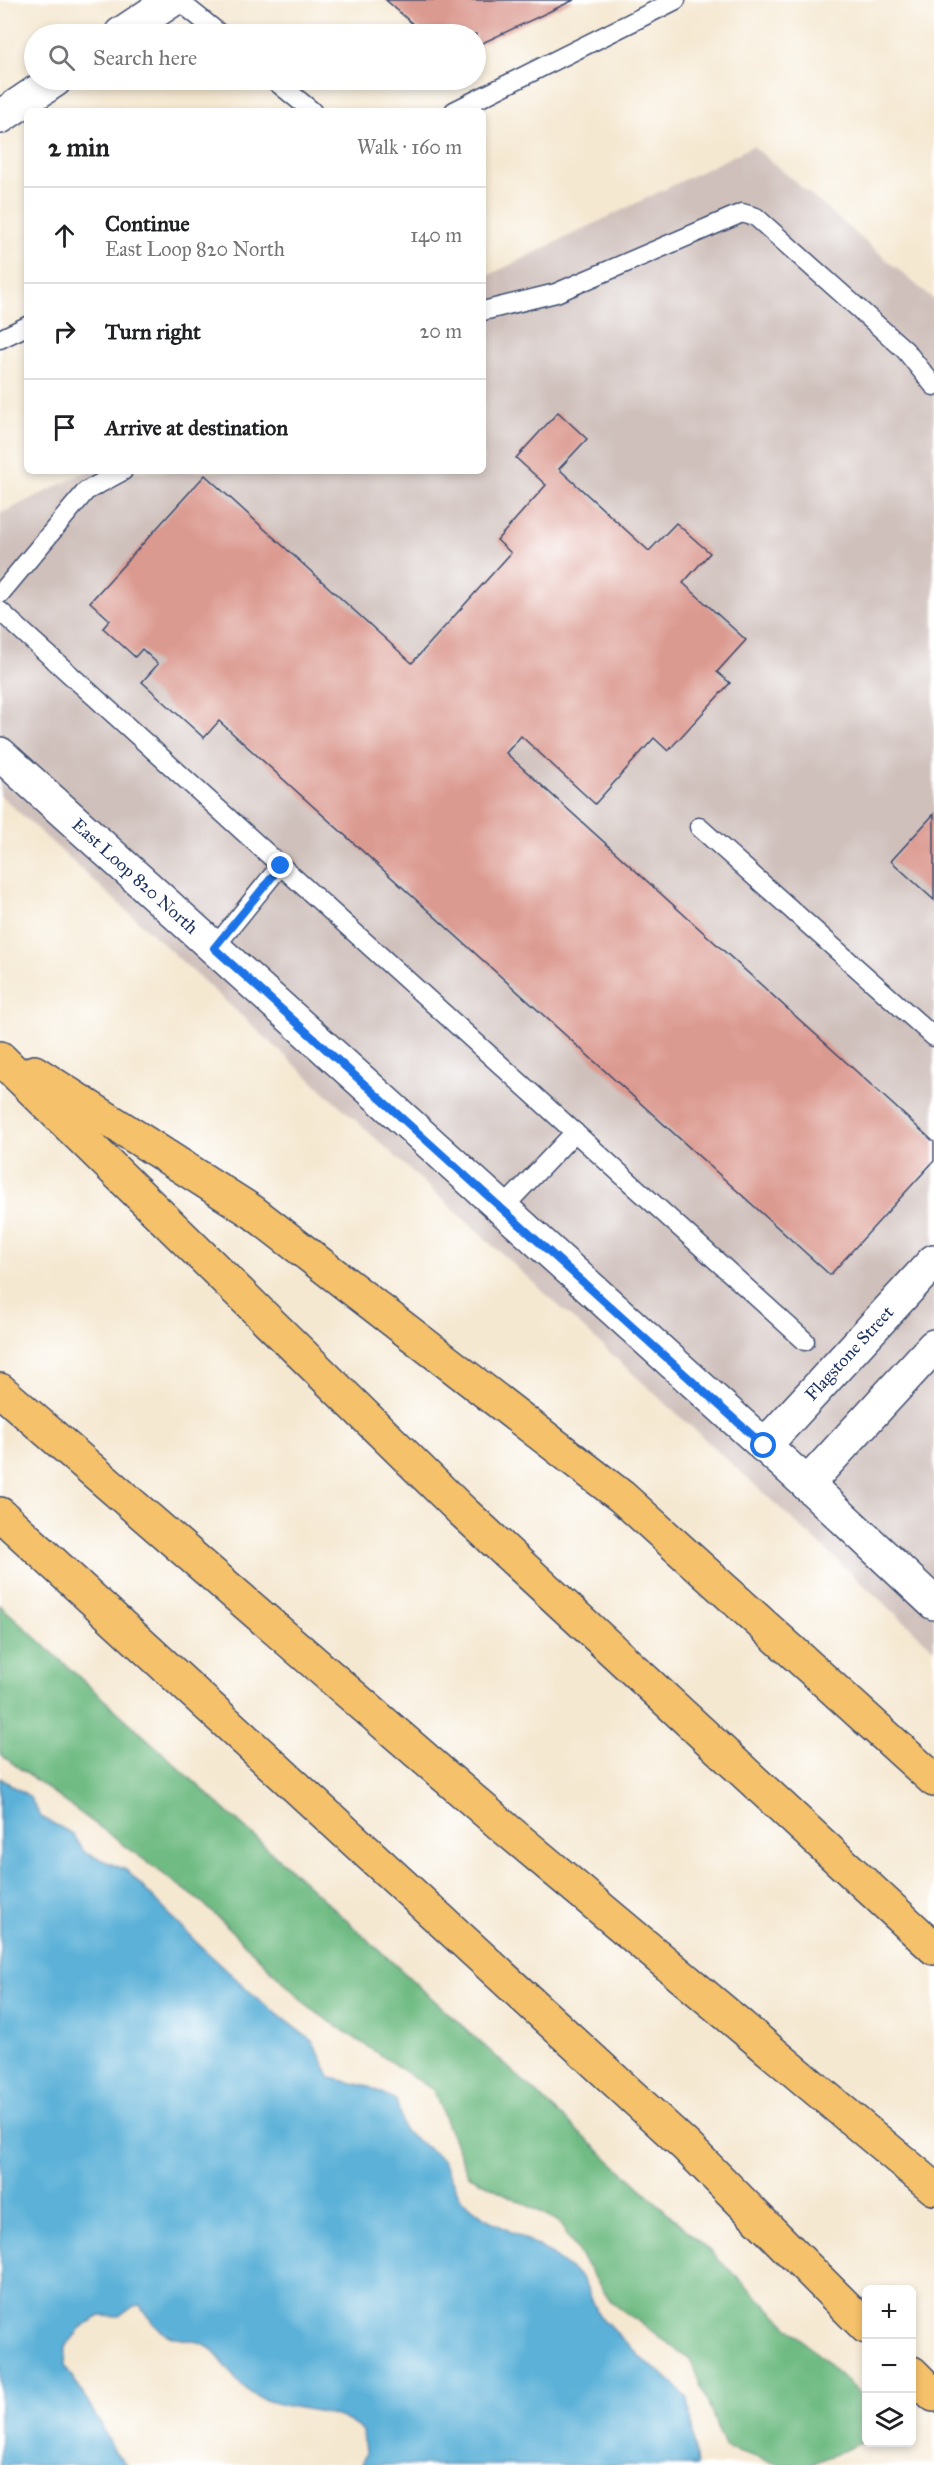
<!DOCTYPE html>
<meta charset="utf-8">
<style>
body{margin:0;font-family:"IM FELL Great Primer",serif;background:#f6f6f6;color:#202124}
.controls{position:absolute;right:18px;bottom:18px;display:grid;overflow:hidden;border-radius:9px;box-shadow:0 3px 9px #0003}
.controls button{width:54px;height:54px;display:grid;place-items:center;padding:0;border:0;border-bottom:2px solid #e0e0e0;background:#fff;color:#202124;font:30px sans-serif}
.stop{position:absolute;width:18px;height:18px;margin:-14px;border:4px solid #1a73e8;border-radius:50%;background:#fff}
.stop.end{background:#1a73e8;border-color:#fff;box-shadow:0 2px 6px #0008}
.list{margin:0;padding:0;list-style:none}
h2{display:flex;justify-content:space-between;align-items:center;height:78px;margin:0;padding:0 24px;font-size:26px}
h2 small{font-size:20px;font-weight:400;color:#757577}
.list li{display:grid;grid-template-columns:39px 1fr auto;gap:18px;align-items:center;box-sizing:border-box;height:96px;padding:0 24px;border-top:2px solid #e0e0e0}
.list b{display:block;font-size:22px;white-space:nowrap}
.list p{margin:0;font-size:20px;white-space:nowrap;color:#757577}
.list em{font-size:20px;font-style:normal;color:#757577}
.icon{flex:none;width:33px;height:33px;fill:none;stroke:currentColor;stroke-width:2;stroke-linecap:round;stroke-linejoin:round}
.map{position:relative;flex:none;width:934px;height:2465px;overflow:hidden}
.search{position:absolute;background:#fff;box-shadow:0 3px 9px #0003;left:24px;top:24px;width:462px;height:66px;display:flex;align-items:center;gap:15px;box-sizing:border-box;padding:0 21px;border-radius:33px;color:#757577;font-size:22px}
.panel{position:absolute;background:#fff;box-shadow:0 3px 9px #0003;left:24px;top:108px;width:462px;height:366px;border-radius:9px}
.map>svg:first-child{display:block}
.industrial{fill:#cfc0bb}
.forest{fill:#70bb83;stroke:#467570;stroke-width:1.5}
.water{fill:#5cb1d8;stroke:#3c709b;stroke-width:1.5}
.building{fill:#db9a90}
.lines{fill:none;stroke-linecap:round;stroke-linejoin:round}
.lane-casing{stroke:#3c4b6f;stroke-width:21}
.street-casing{stroke:#3c4b6f;stroke-width:36}
.highway-casing{stroke:#3c4b6f;stroke-width:36}
.lane{stroke:#fff;stroke-width:18}
.street{stroke:#fff;stroke-width:33}
.highway{stroke:#f5c16b;stroke-width:33}
.route{stroke:#1a73e8;stroke-width:8}
.labels{text-anchor:middle;stroke-width:5;stroke-linejoin:round;paint-order:stroke}
.street-label{font-size:18px;fill:#1b2f5e;stroke:#fff}
</style>
<div class="map">
<svg width="934" height="2465" viewBox="0 0 934 2465">
<rect width="100%" height="100%" fill="#fff"/>
<filter id="ink" filterUnits="userSpaceOnUse"><feTurbulence type="fractalNoise" baseFrequency=".0167" numOctaves="2"/><feDisplacementMap in="SourceGraphic" scale="12" xChannelSelector="R" yChannelSelector="G"/><feConvolveMatrix kernelMatrix="1 2 1 2 8 2 1 2 1" color-interpolation-filters="sRGB"/></filter>
<filter id="wash" filterUnits="userSpaceOnUse"><feTurbulence type="fractalNoise" baseFrequency=".008" numOctaves="4" result="noise"/><feDisplacementMap in="SourceGraphic" scale="24" xChannelSelector="R" yChannelSelector="G"/><feGaussianBlur stdDeviation="1.35" result="paint"/><feColorMatrix in="noise" values="0 0 0 0 0 0 0 0 0 0 0 0 0 0 0 0 0 1.4 0 .05"/><feComposite in="paint" operator="in"/></filter>
<g filter="url(#wash)">
<rect width="100%" height="100%" fill="#f5e8d1"/>
<polygon class="industrial" points="753,146 934,300 934,1649 0,795 0,514 88,471 483,471 483,278"/>
<polygon class="forest" points="0,1605 704,2246 866,2400 866,2441 809,2465 780,2465 725,2447 690,2359 610,2301 558,2221 468,2175 433,2090 311,2009 203,1903 0,1754"/>
<path class="water" d="M 0,1778 L 29,1796 L 41,1817 L 73,1834 L 85,1853 L 126,1870 L 197,1943 L 258,1999 L 313,2042 L 331,2078 L 369,2087 L 396,2100 L 404,2131 L 441,2158 L 461,2199 L 485,2218 L 543,2249 L 582,2278 L 599,2315 L 643,2360 L 670,2380 L 688,2399 L 697,2465 L 362,2465 L 365,2453 L 363,2432 C 331,2402 288,2415 251,2393 C 234,2383 221,2355 207,2346 C 197,2339 183,2340 172,2337 C 159,2333 146,2315 140,2305 L 134,2306 L 119,2317 L 100,2316 L 83,2326 L 66,2346 L 65,2366 L 88,2402 L 115,2452 L 126,2465 L 0,2465 Z"/>
<g id="blocks">
<g class="building">
<polygon points="386,0 574,0 476,46 476,34 424,34"/>
<polygon points="558,412 587,439 559,469 649,551 676,523 710,553 683,583 746,640 717,672 730,683 668,751 654,738 595,804 521,736 506,753 934,1142 934,1161 830,1275 219,721 204,738 142,682 158,664 142,649 135,657 103,628 110,620 90,602 205,475 412,663 511,553 497,540 546,485 516,458"/>
<polygon points="934,814 934,900 891,861"/>
</g>
</g>
</g>
<g filter="url(#ink)">
<use href="#blocks" fill-opacity="0" stroke="#3c4b6f" stroke-width="1.5"/>
<g class="lines">
<g class="lane-casing">
<g id="lane">
<polyline points="178,0 220,34"/>
<polyline points="274,80 312,111"/>
<polyline points="454,111 676,0"/>
<polyline points="483,311 556,293 742,213 756,217 905,350 934,386"/>
<polyline points="0,339 27,326"/>
<polyline points="0,594 86,491 123,471"/>
<polyline points="0,611 805,1341"/>
<polyline points="699,827 934,1037"/>
<polyline points="214,948 281,865"/>
<polyline points="502,1209 575,1132"/>
</g>
</g>
<g class="street-casing">
<g id="street">
<polyline points="121,34 172,0"/>
<polyline points="0,117 55,80"/>
<path id="s1" d="M 0,754 L 807,1484 L 934,1603"/>
<path id="s2" d="M 764,1446 L 934,1261"/>
<polyline points="807,1484 934,1346"/>
</g>
</g>
<g class="highway-casing">
<g id="highway">
<polyline points="0,1058 462,1511 934,1948"/>
<polyline points="34,1072 253,1212 622,1497 934,1780"/>
<polyline points="0,1390 506,1829 934,2188"/>
<polyline points="0,1514 686,2146 866,2327"/>
<polyline points="912,2373 934,2395"/>
</g>
</g>
<use href="#lane" class="lane"/>
<use href="#street" class="street"/>
<use href="#highway" class="highway"/>
</g>
</g>
<g class="lines" filter="url(#ink)">
<polyline class="route" points="281,866 214,948 764,1446"/>
</g>
<g class="labels">
<g class="street-label">
<text dy="6" stroke="none"><textPath href="#s1" startOffset="182">East Loop 820 North</textPath></text>
<text dy="6" stroke="none"><textPath href="#s2" startOffset="126">Flagstone Street</textPath></text>
</g>
</g>
</svg>
<div class="controls">
<button>+</button>
<button>−</button>
<button><svg class="icon" aria-label="layers" viewBox="0 0 24 24"><path d="M12 4l9 5-9 5-9-5zM3 14l9 5 9-5"/></svg></button>
</div>
<div class="stop" style="left:764px;top:1446px"></div>
<div class="stop end" style="left:281px;top:866px"></div>
<div class="search"><svg class="icon" aria-label="search" viewBox="0 0 24 24"><circle cx="10" cy="10" r="6"/><path d="M15 15l6 6"/></svg>Search here</div>
<section class="panel">
<h2>2 min<small>Walk · 160 m</small></h2>
<ul class="list">
<li><svg class="icon" aria-label="ahead" viewBox="0 0 24 24"><path d="M12 20V5M6 11l6-6 6 6"/></svg><div><b>Continue</b><p>East Loop 820 North</p></div><em>140 m</em></li>
<li><svg class="icon" aria-label="right" viewBox="0 0 24 24"><path d="M7 20v-9h11M14 6l5 5-5 5"/></svg><div><b>Turn right</b></div><em>20 m</em></li>
<li><svg class="icon" aria-label="arrive" viewBox="0 0 24 24"><path d="M6 21V4h12l-3 4 3 4H6"/></svg><div><b>Arrive at destination</b></div></li>
</ul>
</section>
</div>
